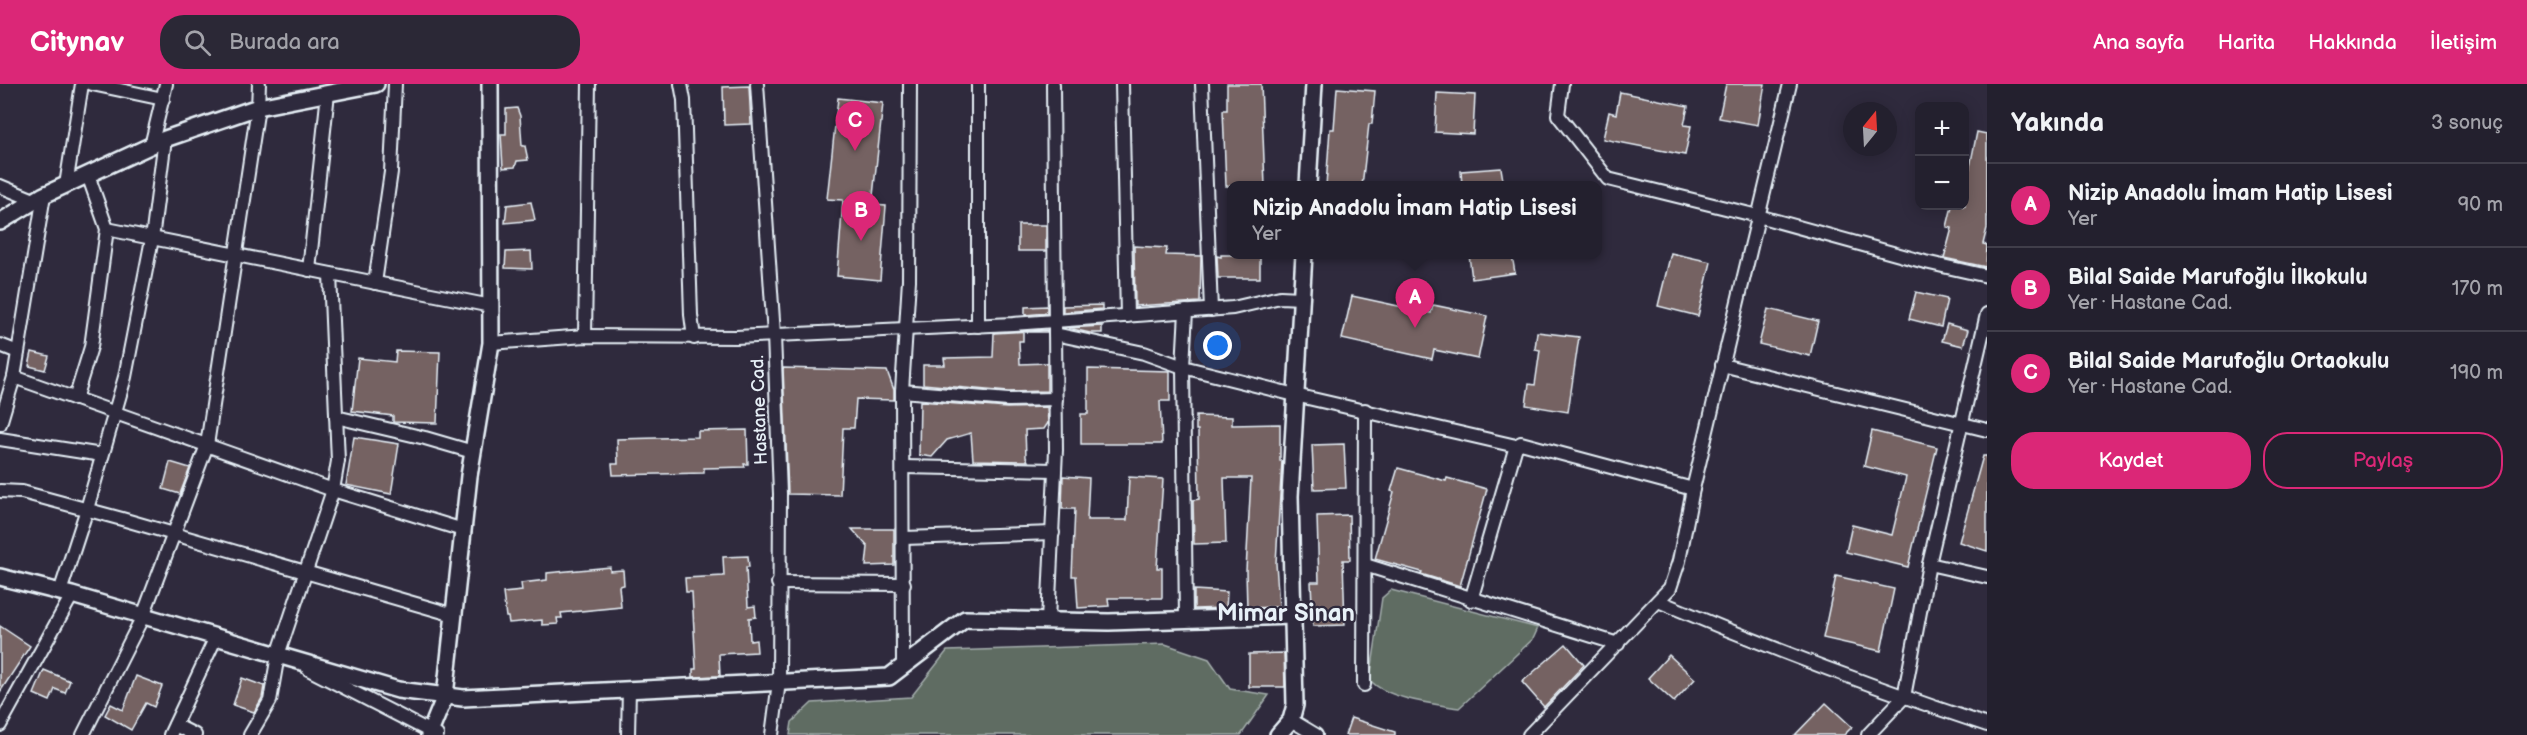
<!DOCTYPE html>
<html lang="tr">
<meta charset="utf-8">
<style>
body{margin:0;font-family:"Balsamiq Sans",sans-serif;background:#2b2836;color:#f1f3f6}
.controls{position:absolute;right:18px;top:18px;display:grid;overflow:hidden;border-radius:12px;box-shadow:0 3px 15px #0003}
.controls button{width:54px;height:54px;display:grid;place-items:center;padding:0;border:0;border-bottom:2px solid #403e4a;background:#23202e;color:#f1f3f6;font:30px sans-serif}
.compass{position:absolute;left:1843px;top:18px;width:54px;height:54px;border-radius:50%;background:#23202e;box-shadow:0 3px 15px #0003;rotate:18deg}
.you{position:absolute;left:1218px;top:262px;width:21px;height:21px;margin:-15px;border:4px solid #fff;border-radius:50%;background:#1a73e8;box-shadow:0 0 0 9px #1a73e833}
.badge{display:grid;place-items:center;width:39px;height:39px;border-radius:50%;background:#db2777;color:#fff;font-size:20px;font-weight:700}
.pin{position:absolute;translate:-50% -50px;filter:drop-shadow(0 2px 3px #0008)}
.pin::after{content:'';position:absolute;top:32px;width:21px;height:18px;background:inherit;clip-path:polygon(0 0,100% 0,50% 100%)}
.popup{position:absolute;left:1227px;top:97px;width:375px;height:78px;box-sizing:border-box;display:grid;place-content:center;border-radius:12px;background:#23202e;filter:drop-shadow(0 2px 4px #0005);font-size:20px;white-space:nowrap;color:#a3a3aa}
.popup b{font-size:22px;color:#f1f3f6}
.popup::after{content:'';position:absolute;left:50%;top:100%;margin-left:-12px;border:12px solid transparent;border-top-color:#23202e}
.list{margin:0;padding:0;list-style:none}
h2{display:flex;justify-content:space-between;align-items:center;height:78px;margin:0;padding:0 24px;font-size:26px}
h2 small{font-size:20px;font-weight:400;color:#a3a3aa}
.list li{display:grid;grid-template-columns:39px 1fr auto;gap:18px;align-items:center;box-sizing:border-box;height:84px;padding:0 24px;border-top:2px solid #403e4a}
.list b{display:block;font-size:22px;white-space:nowrap}
.list p{margin:0;font-size:20px;white-space:nowrap;color:#a3a3aa}
.list em{font-size:20px;font-style:normal;color:#a3a3aa}
.actions{display:flex;gap:12px;padding:18px 24px}
.actions a{flex:1;padding:14px 0;border:2px solid #db2777;border-radius:24px;text-align:center;font-size:21px;color:#db2777}
.actions .main{background:#db2777;color:#fff}
.icon{flex:none;width:33px;height:33px;fill:none;stroke:currentColor;stroke-width:2;stroke-linecap:round;stroke-linejoin:round}
.map{position:relative;flex:none;width:1987px;height:651px;overflow:hidden}
header{display:flex;align-items:center;gap:36px;box-sizing:border-box;height:84px;padding:0 30px;background:#db2777;color:#fff}
header strong{font-size:28px}
nav{display:flex;gap:33px;margin-inline-start:auto;font-size:21px}
.search{width:420px;height:54px;background:#2b2836;display:flex;align-items:center;gap:15px;box-sizing:border-box;padding:0 21px;border-radius:24px;color:#a3a3aa;font-size:22px}
main{display:flex}
aside{flex:1;background:#23202e}
.map>svg:first-child{display:block}
.green{fill:#5f6c62;stroke:#a4aead;stroke-width:1.5}
.building{fill:#756262;stroke:#e8f1f8;stroke-width:1.5}
.lines{fill:none;stroke-linecap:round;stroke-linejoin:round}
.minor-casing{stroke:#e8f1f8;stroke-width:16}
.tertiary-casing{stroke:#e8f1f8;stroke-width:20}
.minor{stroke:#2f2a3d;stroke-width:12}
.tertiary{stroke:#2f2a3d;stroke-width:15}
.labels{text-anchor:middle;stroke-width:4.5;stroke-linejoin:round;paint-order:stroke}
.street-label{font-size:18px;fill:#e8f1f8;stroke:#2f2a3d}
.district-label{font-size:24px;font-weight:bold;fill:#e8f1f8;stroke:#2f2a3d}
</style>
<header>
<strong>Citynav</strong>
<div class="search"><svg class="icon" aria-label="search" viewBox="0 0 24 24"><circle cx="10" cy="10" r="6"/><path d="M15 15l6 6"/></svg>Burada ara</div>
<nav><a>Ana sayfa</a><a>Harita</a><a>Hakkında</a><a>İletişim</a></nav>
</header>
<main>
<div class="map">
<svg width="1987" height="651" viewBox="0 0 1987 651">
<rect width="100%" height="100%" fill="#2f2a3d"/>
<filter id="ink" filterUnits="userSpaceOnUse"><feTurbulence type="fractalNoise" baseFrequency=".0167" numOctaves="2"/><feDisplacementMap in="SourceGraphic" scale="12" xChannelSelector="R" yChannelSelector="G"/><feConvolveMatrix kernelMatrix="1 2 1 2 8 2 1 2 1" color-interpolation-filters="sRGB"/></filter>
<g filter="url(#ink)">
<g class="green">
<path d="M 1391,506 L 1538,544 L 1533,555 L 1459,624 C 1435,620 1386,615 1370,596 L 1382,514 Z"/>
<polygon points="1165,560 1209,575 1230,605 1269,611 1241,651 790,651 792,638 812,619 911,613 947,567"/>
</g>
<g class="building">
<polygon points="1227,0 1261,0 1265,102 1226,102 1223,26 1227,26"/>
<polygon points="1726,0 1765,0 1758,41 1719,34"/>
<polygon points="749,2 751,40 724,41 723,3"/>
<polygon points="1337,4 1375,7 1372,40 1369,40 1362,102 1326,102 1330,45 1334,45"/>
<polygon points="1620,8 1688,22 1684,41 1691,42 1685,71 1603,55 1609,28 1616,30"/>
<polygon points="1437,9 1475,11 1473,50 1435,48"/>
<polygon points="838,14 883,19 872,121 886,122 880,196 837,192 843,116 827,115"/>
<polygon points="517,24 520,32 522,62 525,62 528,76 517,77 515,83 503,84 501,50 506,50 506,25"/>
<polygon points="1977,48 1987,50 1987,144 1983,160 1987,161 1986,183 1944,174 1952,144 1947,143 1952,122 1965,122 1965,107"/>
<polygon points="1501,84 1504,102 1462,102 1461,87"/>
<polygon points="531,118 535,136 505,139 507,121"/>
<rect x="1018" y="141" width="28" height="26"/>
<polygon points="1134,162 1167,164 1166,171 1201,172 1200,218 1135,222"/>
<polygon points="531,167 532,185 505,184 506,168"/>
<polygon points="1671,169 1711,178 1698,232 1658,222"/>
<polygon points="1221,171 1260,171 1260,194 1218,194 1217,172 1221,173"/>
<polygon points="1469,171 1512,171 1515,189 1472,195"/>
<polygon points="1916,208 1947,215 1941,243 1909,235"/>
<polygon points="1352,212 1431,229 1433,221 1487,232 1478,275 1434,266 1432,275 1342,255"/>
<polygon points="1102,221 1102,225 1063,228 1063,222"/>
<polygon points="1047,222 1047,229 1025,231 1025,223"/>
<polygon points="1768,225 1818,237 1810,272 1759,260"/>
<polygon points="1947,240 1968,246 1963,262 1942,257"/>
<polygon points="1102,242 1102,249 1090,249 1068,244"/>
<polygon points="1047,246 1047,248 1023,248 1023,257 1019,257 1020,280 1047,279 1047,307 1008,308 923,300 923,281 945,281 944,274 993,273 994,249"/>
<polygon points="1537,248 1579,253 1568,328 1526,321 1529,300 1535,301 1540,266 1535,265"/>
<polygon points="396,267 440,268 437,339 393,338 393,332 352,327 358,274 395,278"/>
<polygon points="32,268 49,272 45,286 29,282"/>
<polygon points="783,284 887,287 894,306 894,316 856,315 854,344 843,344 840,411 788,410"/>
<polygon points="1088,285 1170,287 1170,317 1160,317 1162,360 1081,360 1081,330 1088,330"/>
<polygon points="920,317 1007,324 1047,323 1048,339 1044,345 1025,346 1026,373 1028,377 973,376 971,349 947,356 932,373 919,371"/>
<polygon points="1196,332 1232,333 1232,341 1280,340 1280,377 1282,377 1276,479 1279,523 1247,524 1246,487 1251,394 1224,394 1226,459 1194,460 1193,416 1199,415 1198,346 1196,346"/>
<polygon points="747,346 748,380 744,380 745,383 704,384 704,389 613,391 612,380 618,380 617,355 698,353 698,347"/>
<polygon points="1872,347 1937,363 1908,483 1846,468 1852,441 1892,451 1906,393 1864,382"/>
<polygon points="354,353 399,360 391,410 346,401"/>
<polygon points="1344,360 1346,404 1314,405 1312,361"/>
<polygon points="1983,372 1987,372 1987,467 1959,458"/>
<polygon points="170,378 190,384 180,410 163,405"/>
<polygon points="1398,384 1446,397 1447,394 1487,405 1460,502 1421,490 1422,488 1375,475 1394,408 1391,407"/>
<polygon points="1063,392 1089,394 1087,436 1127,436 1129,393 1163,395 1157,484 1162,484 1162,514 1108,514 1109,522 1078,524 1076,492 1072,492 1075,425 1062,425"/>
<polygon points="1349,431 1350,476 1343,476 1345,541 1313,542 1311,498 1319,498 1317,432"/>
<polygon points="852,445 894,445 894,481 866,482 868,463"/>
<polygon points="748,472 749,483 746,483 748,523 755,522 756,533 749,534 750,557 756,556 757,568 719,570 720,592 693,593 693,585 696,585 692,508 686,508 685,494 724,492 723,473"/>
<polygon points="610,483 610,487 623,486 624,501 619,502 621,523 561,529 562,534 557,534 558,540 542,541 542,536 509,539 508,533 506,533 503,509 522,507 521,499 547,496 547,489"/>
<polygon points="1836,492 1894,505 1881,567 1823,554"/>
<polygon points="1194,506 1227,508 1226,524 1194,525"/>
<polygon points="0,542 30,562 0,608"/>
<polygon points="1566,560 1584,581 1544,623 1522,598"/>
<polygon points="1284,569 1285,603 1249,603 1249,570"/>
<polygon points="1669,571 1695,595 1674,618 1648,594"/>
<polygon points="44,586 70,597 65,609 55,605 50,617 34,610"/>
<polygon points="136,592 162,602 154,623 146,619 131,646 105,631 111,620 123,626"/>
<polygon points="242,594 264,602 262,614 254,628 233,621"/>
<polygon points="1826,619 1852,643 1844,651 1795,651"/>
<polygon points="1351,634 1395,648 1395,651 1345,651"/>
</g>
<g class="lines">
<g class="minor-casing">
<g id="minor">
<polyline points="92,0 163,15"/>
<polyline points="681,0 684,16 691,231 694,254"/>
<polyline points="757,0 774,251 780,410 779,598 772,651"/>
<polyline points="978,0 978,242"/>
<polyline points="1122,0 1127,232"/>
<polyline points="1202,0 1211,226"/>
<polyline points="1562,0 1558,31 1608,95 1758,132 1925,178 1987,192"/>
<polyline points="151,62 166,0"/>
<polyline points="66,101 82,0"/>
<polyline points="0,102 34,116"/>
<polyline points="107,145 491,222"/>
<polyline points="309,186 328,9"/>
<polyline points="375,199 391,88 395,0"/>
<polyline points="1055,250 1144,269 1183,283 1295,311 1516,362 1521,359 1693,405"/>
<polyline points="585,252 589,0"/>
<polyline points="491,259 585,252 736,253 1013,240 1233,224 1280,213 1301,214"/>
<polyline points="0,261 18,268"/>
<polyline points="1722,281 1987,346"/>
<polyline points="14,293 333,406 463,446"/>
<polyline points="902,307 1008,316 1056,315"/>
<polyline points="75,315 91,263 107,145 88,91"/>
<polyline points="336,333 425,354 473,368"/>
<polyline points="0,340 14,293 44,111"/>
<polyline points="0,355 102,371"/>
<polyline points="903,383 1055,386"/>
<polyline points="0,407 22,408 122,435 454,531"/>
<polyline points="904,454 1053,449"/>
<polyline points="1929,480 1987,493"/>
<polyline points="1365,481 1618,560"/>
<polyline points="778,499 904,500"/>
<polyline points="60,508 87,425 125,293 152,155 165,55"/>
<polyline points="1471,516 1516,362"/>
<path d="M 1658,517 C 1767,563 1875,604 1987,641"/>
<polyline points="1186,534 1183,283 1186,227"/>
<polyline points="1048,537 1056,366 1053,0"/>
<polyline points="903,583 902,307 909,196 910,0"/>
<polyline points="308,585 437,651"/>
<polyline points="1364,601 1365,326"/>
<polyline points="1291,636 1316,651"/>
<polyline points="0,641 72,511"/>
<polyline points="175,641 195,651"/>
<polyline points="83,651 143,532 207,361 258,23 259,0"/>
<polyline points="170,651 216,553"/>
<polyline points="250,651 270,617 278,571 333,406 338,377 330,190"/>
<polyline points="628,651 629,605"/>
<polyline points="1529,651 1670,504 1679,477 1693,405 1790,0"/>
<polyline points="1868,651 1904,613 1929,480 1987,230"/>
</g>
</g>
<g class="tertiary-casing">
<g id="tertiary">
<polyline points="1308,101 1314,0"/>
<polyline points="0,138 44,111 165,55 258,23 376,0"/>
<polyline points="0,493 72,511 398,606 463,614 889,593 965,535 1109,538 1293,532"/>
<polyline points="429,651 445,612 469,392 491,259 490,0"/>
<polyline points="1278,651 1291,636 1295,621 1290,412 1304,170"/>
</g>
</g>
<use href="#minor" class="minor"/>
<use href="#tertiary" class="tertiary"/>
</g>
</g>
<g class="labels">
<g class="street-label">
<text transform="translate(759 326) rotate(-92)" y="6">Hastane Cad.</text>
</g>
<g class="district-label">
<text x="1286" y="537">Mimar Sinan</text>
</g>
</g>
</svg>
<div class="controls">
<button>+</button>
<button>−</button>
</div>
<svg class="compass" viewBox="-18 -18 36 36"><path d="M0-13l5 13h-10z" fill="#e53935"/><path d="M0 13l5-13h-10z" fill="#a3a3aa"/></svg>
<div class="you"></div>
<div class="pin badge" style="left:1415px;top:244px">A</div>
<div class="popup"><b>Nizip Anadolu İmam Hatip Lisesi</b>Yer</div>
<div class="pin badge" style="left:861px;top:157px">B</div>
<div class="pin badge" style="left:855px;top:67px">C</div>
</div>
<aside>
<h2>Yakında<small>3 sonuç</small></h2>
<ul class="list">
<li><span class="badge">A</span><div><b>Nizip Anadolu İmam Hatip Lisesi</b><p>Yer</p></div><em>90 m</em></li>
<li><span class="badge">B</span><div><b>Bilal Saide Marufoğlu İlkokulu</b><p>Yer · Hastane Cad.</p></div><em>170 m</em></li>
<li><span class="badge">C</span><div><b>Bilal Saide Marufoğlu Ortaokulu</b><p>Yer · Hastane Cad.</p></div><em>190 m</em></li>
</ul>
<div class="actions"><a class="main">Kaydet</a><a>Paylaş</a></div>
</aside>
</main>
